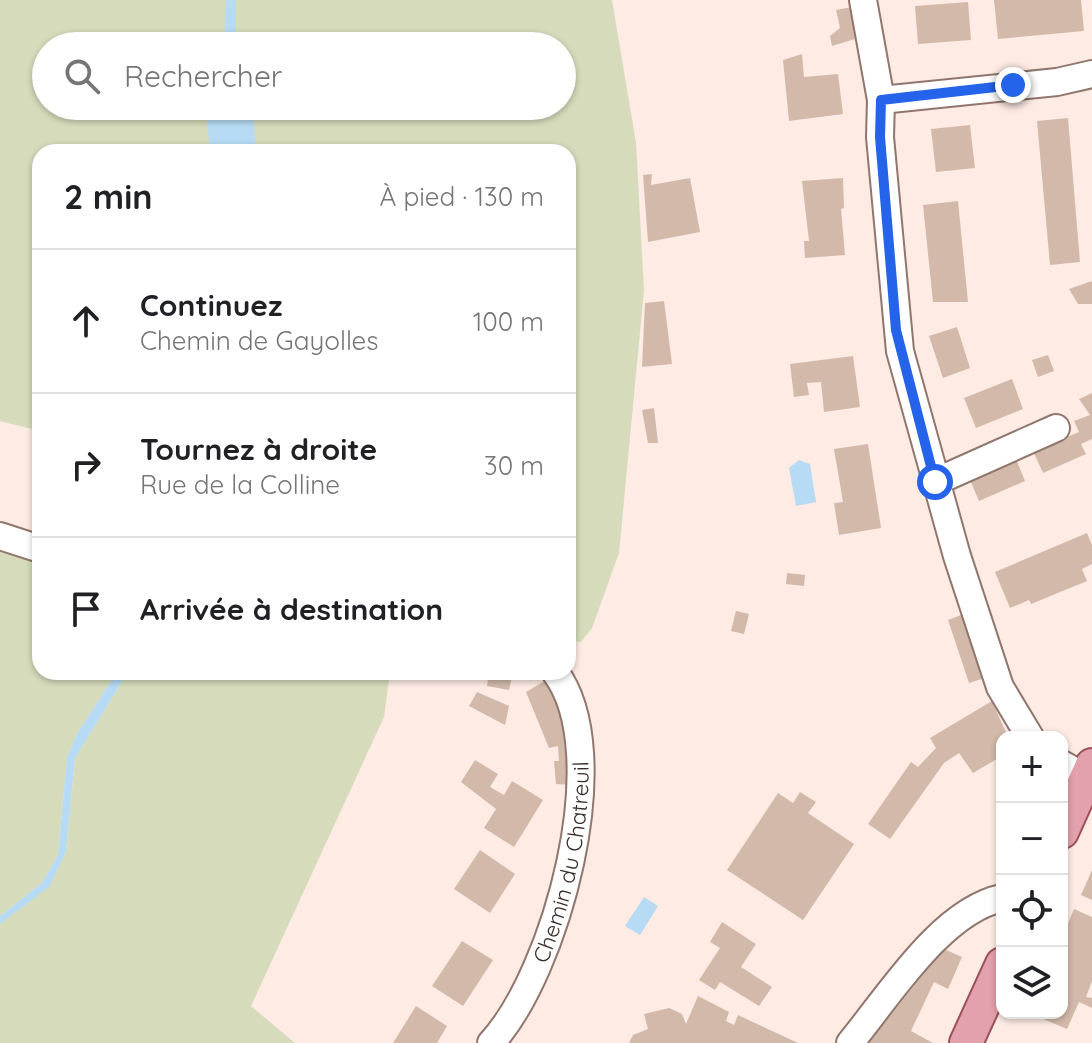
<!DOCTYPE html>
<html lang="fr">
<meta charset="utf-8">
<style>
body{margin:0;font-family:Quicksand,sans-serif;background:#f2f2f2;color:#202124}
.controls{position:absolute;right:24px;bottom:24px;display:grid;overflow:hidden;border-radius:16px;box-shadow:0 2px 6px #0004}
.controls button{width:72px;height:72px;display:grid;place-items:center;padding:0;border:0;border-bottom:2px solid #e0e0e0;background:#fff;color:#202124;font:40px sans-serif}
.stop{position:absolute;width:24px;height:24px;margin:-18px;border:6px solid #2563eb;border-radius:50%;background:#fff}
.stop.end{background:#2563eb;border-color:#fff;box-shadow:0 2px 8px #0008}
.list{margin:0;padding:0;list-style:none}
h2{display:flex;justify-content:space-between;align-items:center;height:104px;margin:0;padding:0 32px;font-size:34px}
h2 small{font-size:26px;font-weight:400;color:#757577}
.list li{display:grid;grid-template-columns:52px 1fr auto;gap:24px;align-items:center;box-sizing:border-box;height:144px;padding:0 32px;border-top:2px solid #e0e0e0}
.list b{display:block;font-size:30px;white-space:nowrap}
.list p{margin:0;font-size:26px;white-space:nowrap;color:#757577}
.list em{font-size:26px;font-style:normal;color:#757577}
.icon{flex:none;width:44px;height:44px;fill:none;stroke:currentColor;stroke-width:2;stroke-linecap:round;stroke-linejoin:round}
.map{position:relative;flex:none;width:1092px;height:1043px;overflow:hidden}
.search{position:absolute;background:#fff;box-shadow:0 2px 6px #0004;left:32px;top:32px;width:544px;height:88px;display:flex;align-items:center;gap:20px;box-sizing:border-box;padding:0 28px;border-radius:44px;color:#757577;font-size:30px}
.panel{position:absolute;background:#fff;box-shadow:0 2px 6px #0004;left:32px;top:144px;width:544px;height:536px;border-radius:24px}
.map>svg:first-child{display:block}
.green{fill:#d5dbbb;fill-rule:evenodd}
.water{fill:#b7dbf4}
.lines{fill:none;stroke-linecap:round;stroke-linejoin:round}
.river{stroke:#b7dbf4;stroke-width:46}
.building{fill:#d2b9aa}
.minor-casing{stroke:#90766c;stroke-width:30}
.major-casing{stroke:#9a4f59;stroke-width:36}
.minor{stroke:#fff;stroke-width:26}
.major{stroke:#e2a1ac;stroke-width:32}
.route{stroke:#2563eb;stroke-width:10}
.labels{text-anchor:middle;stroke-width:8;stroke-linejoin:round;paint-order:stroke}
.street-label{font-size:22px;fill:#382d28;stroke:#fff}
</style>
<div class="map">
<svg width="1092" height="1043" viewBox="0 0 1092 1043">
<rect width="100%" height="100%" fill="#fdebe4"/>
<g class="green">
<path d="M 0,0 L 612,0 L 636,143 L 644,290 L 619,553 L 592,628 L 581,642 L 568,641 L 568,152 L 40,152 L 40,431 L 0,421 ZM 46,46 L 562,46 L 562,106 L 46,106 Z"/>
<polygon points="0,552 40,559 40,672 117,672 78,732 67,757 58,855 42,883 0,916"/>
<polygon points="128,672 390,672 384,717 251,1006 295,1043 0,1043 0,924 49,886 66,852 75,758"/>
</g>
<g class="water">
<polygon points="226,0 236,0 236,46 224,46"/>
<polygon points="799,460 810,464 816,502 796,506 789,468"/>
<polygon points="117,672 128,672 75,758 66,852 49,887 0,924 0,916 42,883 58,855 67,757 78,732"/>
<polygon points="644,897 658,906 640,935 625,926"/>
</g>
<g class="lines">
<polyline class="river" points="229,106 233,152"/>
</g>
<g class="building">
<polygon points="994,0 1081,0 1084,31 998,39"/>
<polygon points="968,2 971,40 918,44 915,6"/>
<polygon points="852,7 855,39 832,46 830,36 840,28 836,10"/>
<polygon points="802,54 804,77 838,74 843,114 789,121 783,60"/>
<polygon points="1068,118 1080,262 1050,265 1037,121"/>
<polygon points="970,125 975,168 936,172 931,129"/>
<polygon points="652,174 651,185 690,178 700,232 648,242 643,175"/>
<polygon points="843,178 844,208 841,209 845,255 805,258 804,241 809,241 802,181"/>
<polygon points="958,201 968,302 933,302 923,205"/>
<polygon points="1092,281 1092,304 1078,304 1069,289"/>
<polygon points="664,301 672,364 642,367 645,303"/>
<polygon points="957,327 970,368 943,378 929,336"/>
<polygon points="1048,355 1054,371 1038,377 1032,360"/>
<polygon points="853,356 860,407 824,412 821,382 807,383 809,395 794,397 790,364"/>
<polygon points="1012,379 1023,409 976,428 964,398"/>
<polygon points="1092,393 1092,439 1081,444 1086,454 1043,473 1033,451 1079,432 1074,421 1090,415 1079,399"/>
<polygon points="654,408 658,443 648,443 642,410"/>
<polygon points="868,444 881,528 839,535 834,503 843,502 834,449"/>
<polygon points="1016,459 1025,481 979,501 970,480"/>
<polygon points="1087,533 1092,545 1092,564 1082,569 1087,581 1031,604 1029,600 1010,608 995,572"/>
<polygon points="787,573 805,575 804,586 786,584"/>
<polygon points="736,611 749,614 744,634 731,631"/>
<polygon points="966,613 988,677 969,683 948,620"/>
<polygon points="489,672 513,672 509,690 487,686"/>
<polygon points="548,679 561,701 574,785 556,784 554,761 559,761 558,746 549,748 526,692"/>
<polygon points="477,692 509,706 505,725 469,706"/>
<polygon points="992,701 1008,737 1002,737 1002,756 973,773 959,753 944,763 890,839 868,824 911,762 918,767 936,748 930,738"/>
<polygon points="475,760 498,774 490,787 504,795 512,781 543,800 514,847 484,828 496,809 461,782"/>
<polygon points="800,792 816,802 808,813 854,844 803,920 727,870 778,793 793,803"/>
<polygon points="480,850 515,874 490,913 454,889"/>
<polygon points="1092,870 1092,900 1081,895"/>
<polygon points="1074,909 1092,917 1092,981 1086,997 1092,998 1092,1008 1079,1002 1067,1029 1029,1013 1062,1013 1062,938"/>
<polygon points="722,922 756,944 741,967 772,987 759,1006 720,982 715,990 699,980 720,948 710,942"/>
<polygon points="462,941 493,960 463,1006 432,986"/>
<polygon points="944,949 962,957 948,989 934,982 911,1031 933,1043 868,1043"/>
<polygon points="698,996 729,1012 726,1021 734,1025 738,1015 798,1043 629,1043 633,1035 648,1029 644,1014 669,1008 682,1014 686,1024"/>
<polygon points="416,1006 447,1026 437,1043 393,1043"/>
</g>
<g class="lines">
<g class="minor-casing">
<g id="minor">
<polyline points="863,0 881,100 880,137 900,351 957,556 1000,687 1030,737"/>
<polyline points="881,100 1057,82 1092,74"/>
<polyline points="935,482 1056,428"/>
<polyline points="0,536 40,549"/>
<polyline points="1062,764 1087,778"/>
<path id="s1" d="M 491,1043 C 555,974 617,754 555,672"/>
<path d="M 850,1043 C 889,996 941,911 1002,898"/>
</g>
</g>
<g class="major-casing">
<g id="major">
<polyline points="1062,832 1092,765"/>
<polyline points="966,1043 1002,964"/>
</g>
</g>
<use href="#minor" class="minor"/>
<use href="#major" class="major"/>
</g>
<g class="lines">
<polyline class="route" points="935,482 896,330 880,137 881,100 1013,85"/>
</g>
<g class="labels">
<g class="street-label">
<text dy="8" stroke="none"><textPath href="#s1" startOffset="198">Chemin du Chatreuil</textPath></text>
</g>
</g>
</svg>
<div class="controls">
<button>+</button>
<button>−</button>
<button><svg class="icon" aria-label="locate" viewBox="0 0 24 24"><circle cx="12" cy="12" r="6"/><path d="M12 2v4M12 18v4M2 12h4M18 12h4"/></svg></button>
<button><svg class="icon" aria-label="layers" viewBox="0 0 24 24"><path d="M12 4l9 5-9 5-9-5zM3 14l9 5 9-5"/></svg></button>
</div>
<div class="stop" style="left:935px;top:482px"></div>
<div class="stop end" style="left:1013px;top:85px"></div>
<div class="search"><svg class="icon" aria-label="search" viewBox="0 0 24 24"><circle cx="10" cy="10" r="6"/><path d="M15 15l6 6"/></svg>Rechercher</div>
<section class="panel">
<h2>2 min<small>À pied · 130 m</small></h2>
<ul class="list">
<li><svg class="icon" aria-label="ahead" viewBox="0 0 24 24"><path d="M12 20V5M6 11l6-6 6 6"/></svg><div><b>Continuez</b><p>Chemin de Gayolles</p></div><em>100 m</em></li>
<li><svg class="icon" aria-label="right" viewBox="0 0 24 24"><path d="M7 20v-9h11M14 6l5 5-5 5"/></svg><div><b>Tournez à droite</b><p>Rue de la Colline</p></div><em>30 m</em></li>
<li><svg class="icon" aria-label="arrive" viewBox="0 0 24 24"><path d="M6 21V4h12l-3 4 3 4H6"/></svg><div><b>Arrivée à destination</b></div></li>
</ul>
</section>
</div>
